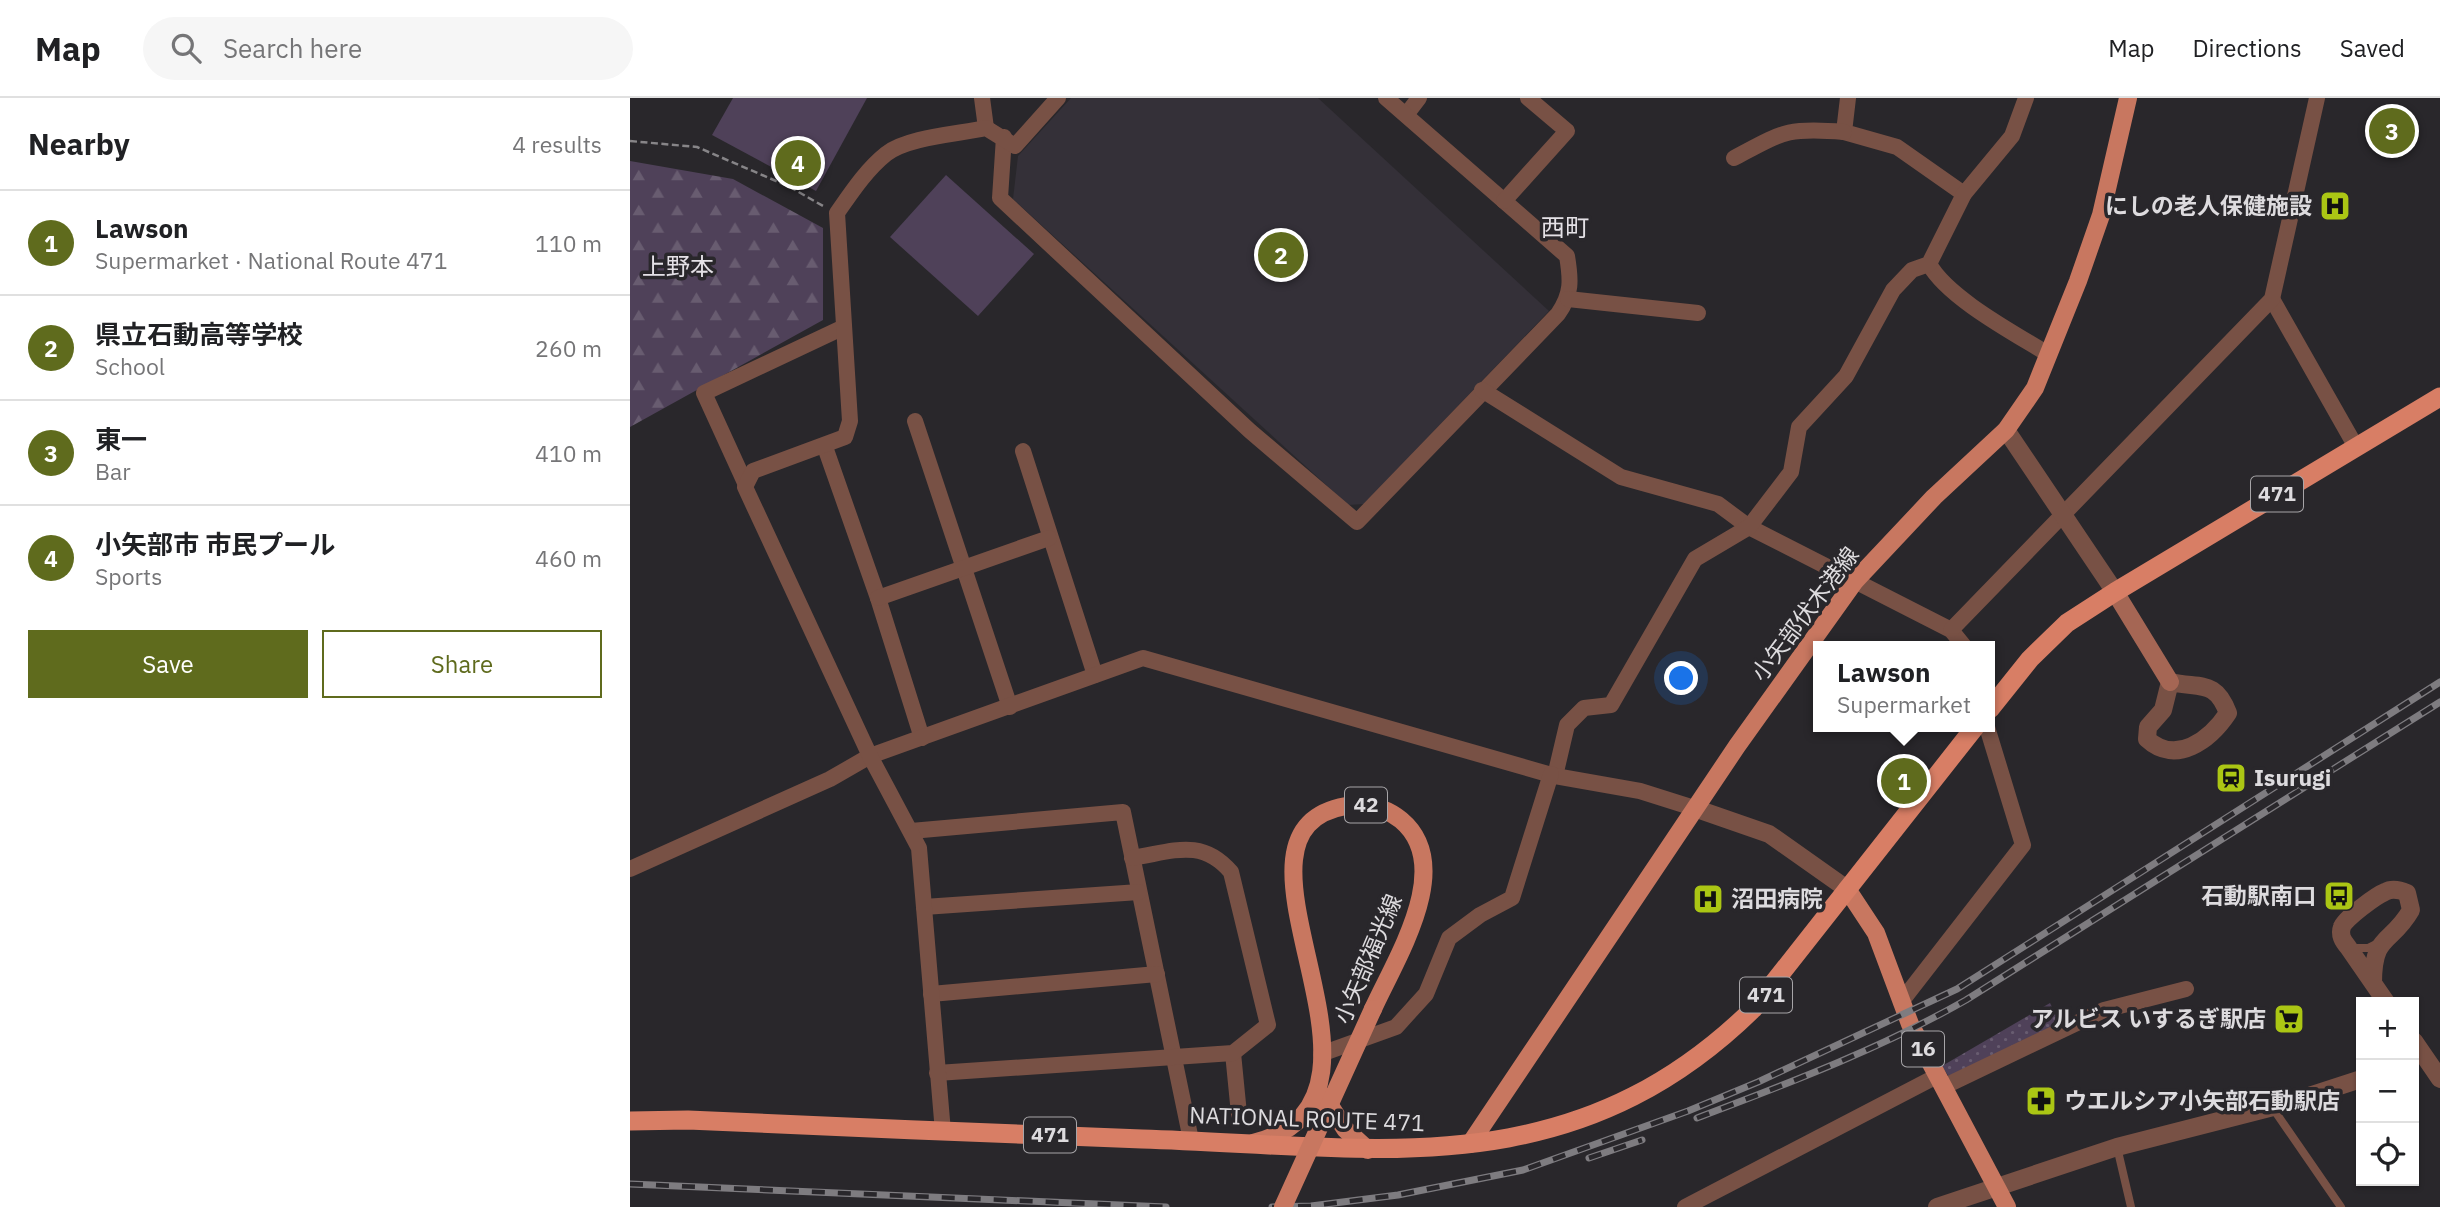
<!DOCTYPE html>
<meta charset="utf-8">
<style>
body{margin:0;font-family:"IBM Plex Sans","Noto Sans JP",sans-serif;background:#f6f6f6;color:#202124}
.controls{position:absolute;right:21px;bottom:21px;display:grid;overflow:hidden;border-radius:0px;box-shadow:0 2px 5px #0004}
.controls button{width:63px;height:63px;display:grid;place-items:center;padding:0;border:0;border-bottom:2px solid #e0e0e0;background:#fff;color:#202124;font:35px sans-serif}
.you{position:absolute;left:1052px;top:581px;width:24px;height:24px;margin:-18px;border:5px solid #fff;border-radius:50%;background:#1a73e8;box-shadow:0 0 0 10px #1a73e833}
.badge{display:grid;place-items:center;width:46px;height:46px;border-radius:50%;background:#5f6b1d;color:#fff;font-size:23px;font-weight:700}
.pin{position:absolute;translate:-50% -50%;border:4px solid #fff;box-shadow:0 2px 7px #0006}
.popup{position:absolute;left:1183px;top:543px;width:182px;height:91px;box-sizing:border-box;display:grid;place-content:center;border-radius:0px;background:#fff;filter:drop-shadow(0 2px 5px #0005);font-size:23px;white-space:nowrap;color:#757577}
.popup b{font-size:26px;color:#202124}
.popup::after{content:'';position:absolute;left:50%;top:100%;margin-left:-14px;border:14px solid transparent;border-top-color:#fff}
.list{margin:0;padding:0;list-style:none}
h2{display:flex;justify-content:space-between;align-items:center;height:91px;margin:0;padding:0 28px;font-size:30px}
h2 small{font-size:23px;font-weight:400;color:#757577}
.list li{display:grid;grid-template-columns:46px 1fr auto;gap:21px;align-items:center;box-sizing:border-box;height:105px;padding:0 28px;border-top:2px solid #e0e0e0}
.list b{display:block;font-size:26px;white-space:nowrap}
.list p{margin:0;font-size:23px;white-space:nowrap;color:#757577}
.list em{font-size:23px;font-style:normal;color:#757577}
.actions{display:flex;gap:14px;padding:21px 28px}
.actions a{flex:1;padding:16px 0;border:2px solid #5f6b1d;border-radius:0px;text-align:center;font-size:24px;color:#5f6b1d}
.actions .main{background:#5f6b1d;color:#fff}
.icon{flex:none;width:38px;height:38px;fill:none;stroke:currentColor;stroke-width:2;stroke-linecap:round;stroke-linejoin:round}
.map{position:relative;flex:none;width:1810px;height:1109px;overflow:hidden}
header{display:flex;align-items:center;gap:42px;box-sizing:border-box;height:98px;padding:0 35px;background:#fff;border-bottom:2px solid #e0e0e0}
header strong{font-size:33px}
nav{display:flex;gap:38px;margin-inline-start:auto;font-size:24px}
.search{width:490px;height:63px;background:#f6f6f6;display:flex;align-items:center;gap:18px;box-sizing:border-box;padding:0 24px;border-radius:38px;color:#757577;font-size:26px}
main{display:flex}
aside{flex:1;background:#fff}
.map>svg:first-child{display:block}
.built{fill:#343038}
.grass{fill:url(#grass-dots)}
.forest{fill:url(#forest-firs)}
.garden{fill:#4f4159}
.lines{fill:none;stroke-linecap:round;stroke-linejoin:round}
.path{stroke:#878588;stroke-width:2.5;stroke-dasharray:7 3.5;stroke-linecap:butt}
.service{stroke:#785145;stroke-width:8}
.minor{stroke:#785145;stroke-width:16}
.tertiary{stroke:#785145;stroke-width:18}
.secondary{stroke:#a56654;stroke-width:18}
.primary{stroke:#c87760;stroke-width:18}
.trunk{stroke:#d87e65;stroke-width:19}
.rail-casing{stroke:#7e7c80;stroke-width:7}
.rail{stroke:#29272b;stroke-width:4.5;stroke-dasharray:13;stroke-linecap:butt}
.primary-bridge{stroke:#c87760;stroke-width:18}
.labels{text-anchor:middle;stroke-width:7;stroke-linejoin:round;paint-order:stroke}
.shield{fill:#29272b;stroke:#a7a5a8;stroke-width:2}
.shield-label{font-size:21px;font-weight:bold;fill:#dddbde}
.poi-label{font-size:23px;font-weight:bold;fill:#dddbde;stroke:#29272b;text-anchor:end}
.street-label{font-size:23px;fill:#dddbde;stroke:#29272b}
.neighbourhood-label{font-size:24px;fill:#e4e1e6;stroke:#29272b}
</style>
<header>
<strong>Map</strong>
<div class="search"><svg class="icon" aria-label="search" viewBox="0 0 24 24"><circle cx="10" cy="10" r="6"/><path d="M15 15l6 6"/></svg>Search here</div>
<nav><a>Map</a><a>Directions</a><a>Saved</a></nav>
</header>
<main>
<aside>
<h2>Nearby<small>4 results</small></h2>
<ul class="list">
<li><span class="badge">1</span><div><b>Lawson</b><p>Supermarket · National Route 471</p></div><em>110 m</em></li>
<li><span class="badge">2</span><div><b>県立石動高等学校</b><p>School</p></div><em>260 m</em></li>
<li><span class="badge">3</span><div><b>東一</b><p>Bar</p></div><em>410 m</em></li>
<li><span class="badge">4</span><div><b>小矢部市 市民プール</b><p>Sports</p></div><em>460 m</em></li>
</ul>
<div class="actions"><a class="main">Save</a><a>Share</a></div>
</aside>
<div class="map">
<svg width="1810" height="1109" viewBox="0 0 1810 1109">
<defs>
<pattern id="grass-dots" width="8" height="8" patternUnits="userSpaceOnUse" patternTransform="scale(1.75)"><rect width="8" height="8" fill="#4f4159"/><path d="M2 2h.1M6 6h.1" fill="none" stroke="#685c70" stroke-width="1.8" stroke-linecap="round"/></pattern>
<pattern id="forest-firs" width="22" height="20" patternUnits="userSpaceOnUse" patternTransform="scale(1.75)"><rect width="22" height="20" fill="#4f4159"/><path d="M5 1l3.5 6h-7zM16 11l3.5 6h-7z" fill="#685c70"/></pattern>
</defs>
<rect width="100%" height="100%" fill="#29272b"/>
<polygon class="built" points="441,0 688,0 919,213 734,406 718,407 383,101 388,58"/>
<polygon class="grass" points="1420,905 1431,928 1319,979 1312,968"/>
<polygon class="forest" points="0,63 103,81 193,130 193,222 0,329"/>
<g class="garden">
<polygon points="103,0 237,0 186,93 82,37"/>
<polygon points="316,77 404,156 348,218 260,139"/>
</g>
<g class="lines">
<polyline class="path" points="0,43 67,49 160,89 193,108"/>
<g class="service">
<polyline points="1721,850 1738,850 1748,845"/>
<polyline points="1642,1009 1711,1109"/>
<polyline points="1487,1049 1501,1109"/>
</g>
<g class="minor">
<polyline points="352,0 356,30"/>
<polyline points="1218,0 1214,34 1267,49 1334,96"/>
<polyline points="776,17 789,0"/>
<path d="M 374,39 L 370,100 L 620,333 L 727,424 L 928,216 C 942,196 941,182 937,158 L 756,0"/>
<path d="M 1104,60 C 1153,34 1157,29 1214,34"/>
<polyline points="874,103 937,33 898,0"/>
<path d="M 1299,166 C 1318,200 1384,235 1418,256"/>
<polyline points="938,201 1068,215"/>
<polyline points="1642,201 1726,349"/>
<polyline points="852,292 991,379 1088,406 1119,429 1321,532 1334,548"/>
<polyline points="285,323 380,609"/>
<polyline points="195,349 248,500 292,640"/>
<polyline points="393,353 465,577"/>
<polyline points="116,387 74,295 214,229"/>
<polyline points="248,500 419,440"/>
<polyline points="1321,532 1642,201 1687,0"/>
<polyline points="925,678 937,627 954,610 981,607 1065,461 1119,429 1161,374 1169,329 1216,278 1263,192 1282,172 1299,166 1334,96 1382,38 1396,0"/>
<polyline points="281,733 493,714 561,1042"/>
<polyline points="0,771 200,681 240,658 513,560 925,678 1010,693 1067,711"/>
<polyline points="294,809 509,794"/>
<polyline points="301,896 527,876"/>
<polyline points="1271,904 1393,747 1357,629"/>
<polyline points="603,955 609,1016"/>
<polyline points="691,956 766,929 796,896 819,840 850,817 882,800 921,676"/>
<path d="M 307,975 L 603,955 L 638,927 L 601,774 C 571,739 542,754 502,760"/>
<polyline points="1313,989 1474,912 1556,891"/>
<path d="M 313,1034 L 289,750 L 240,658 L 115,389 L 123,373 L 215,339 L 220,323 L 207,115 C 221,95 236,72 256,56 C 277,39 329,36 356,30 L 385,48 L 428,0"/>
<polyline points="1055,1109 1307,978"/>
</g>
<g class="tertiary">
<polyline points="1376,332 1485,494"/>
<path d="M 1540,584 C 1571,591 1585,581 1598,615 C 1580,642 1546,668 1517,641 L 1518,629 L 1533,612 Z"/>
<polyline points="1067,711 1139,736 1217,791"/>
<path d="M 1743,885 C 1743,835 1761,847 1781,812 L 1777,795 C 1770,792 1762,790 1755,794 C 1747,797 1714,821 1712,829 C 1709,837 1713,843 1718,849 L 1756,904"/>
<polyline points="1784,943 1810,981"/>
<polyline points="1307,1109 1487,1049 1651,1007 1731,981"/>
</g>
<polyline class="secondary" points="1485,494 1540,584"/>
<g class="primary">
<polyline points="1217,791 1246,835 1280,926 1377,1109"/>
<polyline points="694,998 715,1031 738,1052"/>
<path d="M 623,1045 C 798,1002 568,734 716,708 C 736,705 755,709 771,722 C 826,768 766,860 743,911"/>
<polyline points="840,1046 1107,648 1225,483 1304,399 1376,332 1405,290 1448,183 1471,117 1498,0"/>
</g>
<g class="trunk">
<polyline points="1360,611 1400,561 1437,525 1485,494 1810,299"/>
<path d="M 0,1023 L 58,1022 C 209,1029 361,1035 512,1041 C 743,1048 939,1091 1123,911 L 1345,629"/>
</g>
<g class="rail-casing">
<g id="rail">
<path d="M 1067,1020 C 1159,985 1250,951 1336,902 L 1810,604"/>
<polyline points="959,1060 1012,1042"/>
<polyline points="0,1086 536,1109"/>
<polyline points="642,1109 681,1108 768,1097 893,1072 1058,1013 1128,984 1327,891 1810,584"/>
</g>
</g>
<use href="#rail" class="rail"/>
<polyline class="primary-bridge" points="653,1109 743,911"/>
</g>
<defs>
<g id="hospital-square" transform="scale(1.575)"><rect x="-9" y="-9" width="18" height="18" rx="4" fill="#abc614" stroke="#29272b"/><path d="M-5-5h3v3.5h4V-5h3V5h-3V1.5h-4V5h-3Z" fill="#111"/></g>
<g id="station-square" transform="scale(1.575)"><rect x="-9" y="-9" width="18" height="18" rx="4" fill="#abc614" stroke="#29272b"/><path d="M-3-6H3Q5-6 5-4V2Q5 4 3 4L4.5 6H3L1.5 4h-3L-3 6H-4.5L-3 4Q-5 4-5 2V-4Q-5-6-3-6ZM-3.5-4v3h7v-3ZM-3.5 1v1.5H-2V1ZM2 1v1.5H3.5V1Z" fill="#111"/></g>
<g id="bus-square" transform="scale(1.575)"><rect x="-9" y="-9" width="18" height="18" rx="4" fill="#abc614" stroke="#29272b"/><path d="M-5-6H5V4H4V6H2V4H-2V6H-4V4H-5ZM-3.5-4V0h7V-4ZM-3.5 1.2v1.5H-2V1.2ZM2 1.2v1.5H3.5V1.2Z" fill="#111"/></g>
<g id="supermarket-square" transform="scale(1.575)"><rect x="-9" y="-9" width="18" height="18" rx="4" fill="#abc614" stroke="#29272b"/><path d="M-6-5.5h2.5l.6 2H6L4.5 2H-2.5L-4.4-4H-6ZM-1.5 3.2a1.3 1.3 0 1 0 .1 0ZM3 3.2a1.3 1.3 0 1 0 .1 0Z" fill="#111"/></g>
<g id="pharmacy-square" transform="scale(1.575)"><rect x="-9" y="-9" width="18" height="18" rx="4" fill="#abc614" stroke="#29272b"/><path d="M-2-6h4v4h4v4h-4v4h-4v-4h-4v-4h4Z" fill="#111"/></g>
</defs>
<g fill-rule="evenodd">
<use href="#hospital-square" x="1705" y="108"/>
<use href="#station-square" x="1601" y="680"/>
<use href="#bus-square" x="1709" y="798"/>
<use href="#hospital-square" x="1078" y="801"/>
<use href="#supermarket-square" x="1659" y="921"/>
<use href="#pharmacy-square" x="1411" y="1003"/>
</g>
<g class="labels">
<g class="shield">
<rect x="1621" y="378.5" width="52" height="35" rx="5"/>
<rect x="715" y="689.5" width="42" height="35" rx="5"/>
<rect x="1110" y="879.5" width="52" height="35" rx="5"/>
<rect x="1272" y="933.5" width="42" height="35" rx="5"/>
<rect x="394" y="1019.5" width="52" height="35" rx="5"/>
</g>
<g class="shield-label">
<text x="1647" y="403">471</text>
<text x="736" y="714">42</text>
<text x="1136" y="904">471</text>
<text x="1293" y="958">16</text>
<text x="420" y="1044">471</text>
</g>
<g class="poi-label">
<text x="1682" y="116">にしの老人保健施設</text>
<text x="1624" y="688" text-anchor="start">Isurugi</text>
<text x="1686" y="806">石動駅南口</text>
<text x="1101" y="809" text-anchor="start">沼田病院</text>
<text x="1636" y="929">アルビス いするぎ駅店</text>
<text x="1434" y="1011" text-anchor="start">ウエルシア小矢部石動駅店</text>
</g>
<g class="street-label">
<text transform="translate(1175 516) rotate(-53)" y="8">小矢部伏木港線</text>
<text transform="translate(738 861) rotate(-67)" y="8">小矢部福光線</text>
<text transform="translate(677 1021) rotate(2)" y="8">NATIONAL ROUTE 471</text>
</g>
<g class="neighbourhood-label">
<text x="935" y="138">西町</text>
<text x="48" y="177">上野本</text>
</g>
</g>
</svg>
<div class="controls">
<button>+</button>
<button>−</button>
<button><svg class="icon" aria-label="locate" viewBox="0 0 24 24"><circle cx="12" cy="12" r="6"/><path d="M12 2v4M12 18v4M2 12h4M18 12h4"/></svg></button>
</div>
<div class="you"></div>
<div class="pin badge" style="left:1274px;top:683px">1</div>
<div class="popup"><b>Lawson</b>Supermarket</div>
<div class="pin badge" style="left:651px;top:157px">2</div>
<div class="pin badge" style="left:1762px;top:33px">3</div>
<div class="pin badge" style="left:168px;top:65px">4</div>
</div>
</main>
